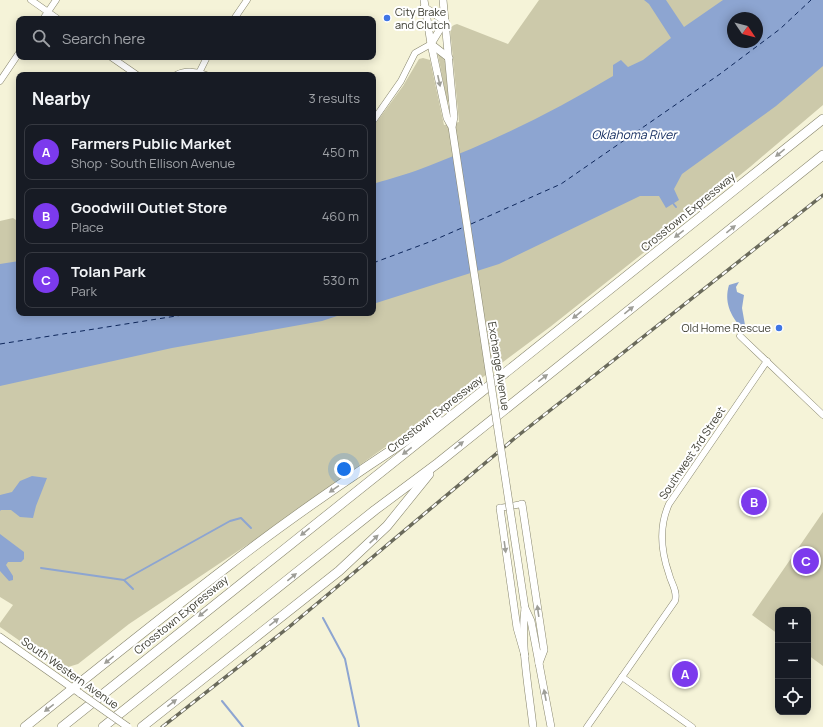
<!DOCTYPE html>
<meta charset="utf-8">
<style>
body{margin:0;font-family:Manrope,sans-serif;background:#20242c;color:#f1f3f6}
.controls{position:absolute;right:12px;bottom:12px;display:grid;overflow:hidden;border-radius:8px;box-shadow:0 2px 10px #0003}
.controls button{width:36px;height:36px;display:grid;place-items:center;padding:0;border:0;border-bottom:1px solid #363941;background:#171b24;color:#f1f3f6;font:20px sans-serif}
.compass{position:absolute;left:727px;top:12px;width:36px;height:36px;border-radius:50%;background:#171b24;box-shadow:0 2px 10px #0003;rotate:125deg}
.you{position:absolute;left:344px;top:469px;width:14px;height:14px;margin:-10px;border:3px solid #fff;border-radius:50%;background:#1a73e8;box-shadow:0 0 0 6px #1a73e833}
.badge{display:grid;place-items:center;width:26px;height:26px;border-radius:50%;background:#7c3aed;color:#fff;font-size:13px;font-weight:700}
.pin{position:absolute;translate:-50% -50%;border:2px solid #fff;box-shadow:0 1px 4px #0006}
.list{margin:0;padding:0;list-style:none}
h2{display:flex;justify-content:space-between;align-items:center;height:52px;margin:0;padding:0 16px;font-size:17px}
h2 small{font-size:13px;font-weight:400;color:#9ea1a6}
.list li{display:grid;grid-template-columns:26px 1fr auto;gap:12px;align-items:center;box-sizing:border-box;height:56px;margin:0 8px 8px;padding:0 8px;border:1px solid #363941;border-radius:8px}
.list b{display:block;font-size:15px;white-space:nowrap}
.list p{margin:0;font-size:13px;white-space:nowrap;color:#9ea1a6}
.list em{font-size:13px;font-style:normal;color:#9ea1a6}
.icon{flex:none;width:22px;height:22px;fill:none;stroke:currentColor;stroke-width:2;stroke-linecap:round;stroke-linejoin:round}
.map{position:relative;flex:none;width:823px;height:727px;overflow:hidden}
.search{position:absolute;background:#171b24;box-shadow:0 2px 10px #0003;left:16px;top:16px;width:360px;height:44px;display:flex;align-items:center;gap:10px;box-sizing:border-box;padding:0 14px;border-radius:8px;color:#9ea1a6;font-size:15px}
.panel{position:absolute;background:#171b24;box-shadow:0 2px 10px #0003;left:16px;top:72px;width:360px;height:244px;border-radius:8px}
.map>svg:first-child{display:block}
.green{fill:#ccc9aa;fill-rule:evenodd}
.water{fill:#8da5d1;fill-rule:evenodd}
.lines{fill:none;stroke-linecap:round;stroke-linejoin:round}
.stream{stroke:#8da5d1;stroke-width:2}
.ferry{stroke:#0e275b;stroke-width:1;stroke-dasharray:5 4;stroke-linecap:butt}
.minor-casing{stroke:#87856d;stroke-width:7}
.major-casing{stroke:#87856d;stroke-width:8}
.highway-casing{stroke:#87856d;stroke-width:10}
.minor{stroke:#fff;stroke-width:6}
.major{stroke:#fff;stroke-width:7}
.highway{stroke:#fff;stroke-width:9}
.rail-casing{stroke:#6a6a5b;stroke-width:3.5}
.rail{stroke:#fff;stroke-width:2;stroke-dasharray:6;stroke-linecap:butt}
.major-bridge-casing{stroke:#87856d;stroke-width:8;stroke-linecap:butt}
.major-bridge{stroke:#fff;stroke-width:7}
.oneway{fill:#9e9e98}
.poi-dot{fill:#3f75e5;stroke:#fff;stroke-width:1.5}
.labels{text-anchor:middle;stroke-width:4;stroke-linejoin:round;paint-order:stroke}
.poi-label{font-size:11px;fill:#3c3c31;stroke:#fff;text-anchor:start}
.street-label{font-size:11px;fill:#3c3c31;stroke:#fff}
.water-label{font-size:12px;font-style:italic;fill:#0e275b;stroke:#fff}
</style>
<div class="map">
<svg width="823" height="727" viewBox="0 0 823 727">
<rect width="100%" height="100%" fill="#f5f3d8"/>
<g class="green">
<path d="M 539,0 L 823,0 L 823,105 L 750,167 L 666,235 L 550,327 L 471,386 L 253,541 L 129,624 L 78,664 L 68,667 L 50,662 L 0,627 L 0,623 L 13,605 L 0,597 L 0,221 L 13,218 L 16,220 L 19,217 L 19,313 L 373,313 L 373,127 L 403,86 L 419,59 L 423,58 L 430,60 L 444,125 L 459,122 L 450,28 L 454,25 L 457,24 L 508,44 ZM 733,18 L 757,18 L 757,42 L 733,42 Z"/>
<polygon points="439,53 445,61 449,101 447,102 438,55"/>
<polygon points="823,512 823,666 808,655 808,610 778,610 778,634 752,615"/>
</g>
<g class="water">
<path d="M 644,0 L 666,0 L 684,27 L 723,0 L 823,0 L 823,66 L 776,106 L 682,174 L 674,189 L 679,200 L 666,208 L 659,196 L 640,196 L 499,264 L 373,304 L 373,184 C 392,178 412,173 431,165 C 494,141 555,111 613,76 L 613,65 L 621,60 L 628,67 L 643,60 L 671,38 L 649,4 ZM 733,18 L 757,18 L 757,42 L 733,42 Z"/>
<polygon points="19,261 19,313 346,313 322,321 172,348 0,386 0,264"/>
<path d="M 739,282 L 736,287 L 737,292 L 744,295 L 742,308 L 745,325 L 742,328 C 730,316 724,301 729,285 Z"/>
<polygon points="32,476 47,478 36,506 33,518 20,517 11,510 1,510 0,511 0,495 12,492 20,481"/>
<polygon points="0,534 24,552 24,559 21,562 8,562 6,565 13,576 13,580 9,581 0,571"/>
</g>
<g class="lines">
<g class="stream">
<polyline points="672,202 676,207"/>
<polyline points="41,568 124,580 133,589"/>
<polyline points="124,580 230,521 241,518 251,528"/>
<polyline points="323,618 345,659 359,727"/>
<polyline points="222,701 243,727"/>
</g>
<g class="ferry">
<polyline points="471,224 561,184 720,74 780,29 811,0"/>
<polyline points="373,263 432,241 464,227"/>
<polyline points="0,344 195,313"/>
</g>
<g class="minor-casing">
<g id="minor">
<polyline points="31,0 58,19"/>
<polyline points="43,19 56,0"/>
<polyline points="234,19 247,0"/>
<polyline points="111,57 137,75"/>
<polyline points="199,73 207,57"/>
<path d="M 176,75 C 185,70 197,71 206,75"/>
<polyline points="0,81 19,53"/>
<polyline points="373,121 401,81 415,53 431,44"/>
<polyline points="740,336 823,415"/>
<polyline points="500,508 522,504"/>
<polyline points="622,677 692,727"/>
<path d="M 587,727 L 675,601 C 678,591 671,583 669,574 C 661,551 659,526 669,504 L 767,361"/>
</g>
</g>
<g class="major-casing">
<g id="major">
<polyline points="424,0 431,44 447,118 452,127"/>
<polyline points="443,0 454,117 452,127"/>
<polyline points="424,7 445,21"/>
<polyline points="431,44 445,21"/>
<polyline points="431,44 449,58"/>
<polyline points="522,504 544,650 539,663"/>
<polyline points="500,508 517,628 525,656"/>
<polyline points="525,608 531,621 551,727"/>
<path d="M 525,608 C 520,644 529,690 533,727"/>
<polyline points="0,637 81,694"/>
</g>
</g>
<g class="highway-casing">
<g id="highway">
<path d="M 25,727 C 92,673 159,619 227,567 C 295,514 366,466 438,420"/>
<polyline points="62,727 823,119"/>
<polyline points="103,727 375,510 438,463 823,155"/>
<polyline points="142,727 339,571 387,526 429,474"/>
</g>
</g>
<use href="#minor" class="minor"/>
<use href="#major" class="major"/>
<use href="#highway" class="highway"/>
<g class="rail-casing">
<polyline id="rail" points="162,727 289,627 515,438 823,195"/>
</g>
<use href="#rail" class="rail"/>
<g class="major-bridge-casing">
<g id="major-bridge">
<polyline points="452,127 525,608"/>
<polyline points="81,694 128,727"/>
</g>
</g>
<use href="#major-bridge" class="major-bridge"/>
</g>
<defs><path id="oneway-solid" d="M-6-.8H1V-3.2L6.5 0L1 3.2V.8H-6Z"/></defs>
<g class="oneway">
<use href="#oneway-solid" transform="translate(439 81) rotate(78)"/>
<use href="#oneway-solid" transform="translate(780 153) rotate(141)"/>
<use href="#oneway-solid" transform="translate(731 229) rotate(-39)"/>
<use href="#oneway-solid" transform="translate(679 234) rotate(142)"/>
<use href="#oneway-solid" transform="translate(629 310) rotate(-39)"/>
<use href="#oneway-solid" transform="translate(577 315) rotate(141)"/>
<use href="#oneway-solid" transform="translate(543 378) rotate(-38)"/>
<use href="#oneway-solid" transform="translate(459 445) rotate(-39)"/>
<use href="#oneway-solid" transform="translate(407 451) rotate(142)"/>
<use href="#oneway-solid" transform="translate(334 489) rotate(145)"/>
<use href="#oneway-solid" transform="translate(305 532) rotate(141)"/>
<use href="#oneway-solid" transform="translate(374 539) rotate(-43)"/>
<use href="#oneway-solid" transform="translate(505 547) rotate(82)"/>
<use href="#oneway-solid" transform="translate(292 577) rotate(-39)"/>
<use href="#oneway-solid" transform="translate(538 611) rotate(-98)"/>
<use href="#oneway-solid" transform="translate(203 613) rotate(141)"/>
<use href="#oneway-solid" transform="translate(274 622) rotate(-38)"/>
<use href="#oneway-solid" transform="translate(109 660) rotate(141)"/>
<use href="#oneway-solid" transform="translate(545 695) rotate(-101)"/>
<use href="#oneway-solid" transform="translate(172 703) rotate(-38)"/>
<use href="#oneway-solid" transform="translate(49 708) rotate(142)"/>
</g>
<g class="poi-dot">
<circle cx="387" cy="18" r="4"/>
<circle cx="779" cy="328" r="4"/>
</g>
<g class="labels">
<g class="poi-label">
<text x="395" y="16">City Brake<tspan x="395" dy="13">and Clutch</tspan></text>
<text x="771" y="332" text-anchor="end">Old Home Rescue</text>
</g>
<g class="street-label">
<text transform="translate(688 212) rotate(-39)" y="4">Crosstown Expressway</text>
<text transform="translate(499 366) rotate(81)" y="4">Exchange Avenue</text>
<text transform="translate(435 414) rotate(-38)" y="4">Crosstown Expressway</text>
<text transform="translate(692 453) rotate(-56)" y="4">Southwest 3rd Street</text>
<text transform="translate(181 615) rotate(-39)" y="4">Crosstown Expressway</text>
<text transform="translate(70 673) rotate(35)" y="4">South Western Avenue</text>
</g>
<g class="water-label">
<text x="634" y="139">Oklahoma River</text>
</g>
</g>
</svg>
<div class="controls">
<button>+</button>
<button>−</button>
<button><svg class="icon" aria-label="locate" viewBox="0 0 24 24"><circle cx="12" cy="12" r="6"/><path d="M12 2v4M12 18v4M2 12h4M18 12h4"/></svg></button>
</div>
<svg class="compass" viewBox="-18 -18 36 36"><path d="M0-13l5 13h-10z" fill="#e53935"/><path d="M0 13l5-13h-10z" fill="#9ea1a6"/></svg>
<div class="you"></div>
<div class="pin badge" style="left:685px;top:674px">A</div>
<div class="pin badge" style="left:754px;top:502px">B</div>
<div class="pin badge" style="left:806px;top:561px">C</div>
<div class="search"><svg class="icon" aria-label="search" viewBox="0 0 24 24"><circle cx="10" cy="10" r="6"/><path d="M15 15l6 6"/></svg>Search here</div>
<section class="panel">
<h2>Nearby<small>3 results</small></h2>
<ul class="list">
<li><span class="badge">A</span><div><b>Farmers Public Market</b><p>Shop · South Ellison Avenue</p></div><em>450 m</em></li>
<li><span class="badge">B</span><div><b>Goodwill Outlet Store</b><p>Place</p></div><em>460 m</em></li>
<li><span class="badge">C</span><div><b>Tolan Park</b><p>Park</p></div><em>530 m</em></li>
</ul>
</section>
</div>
